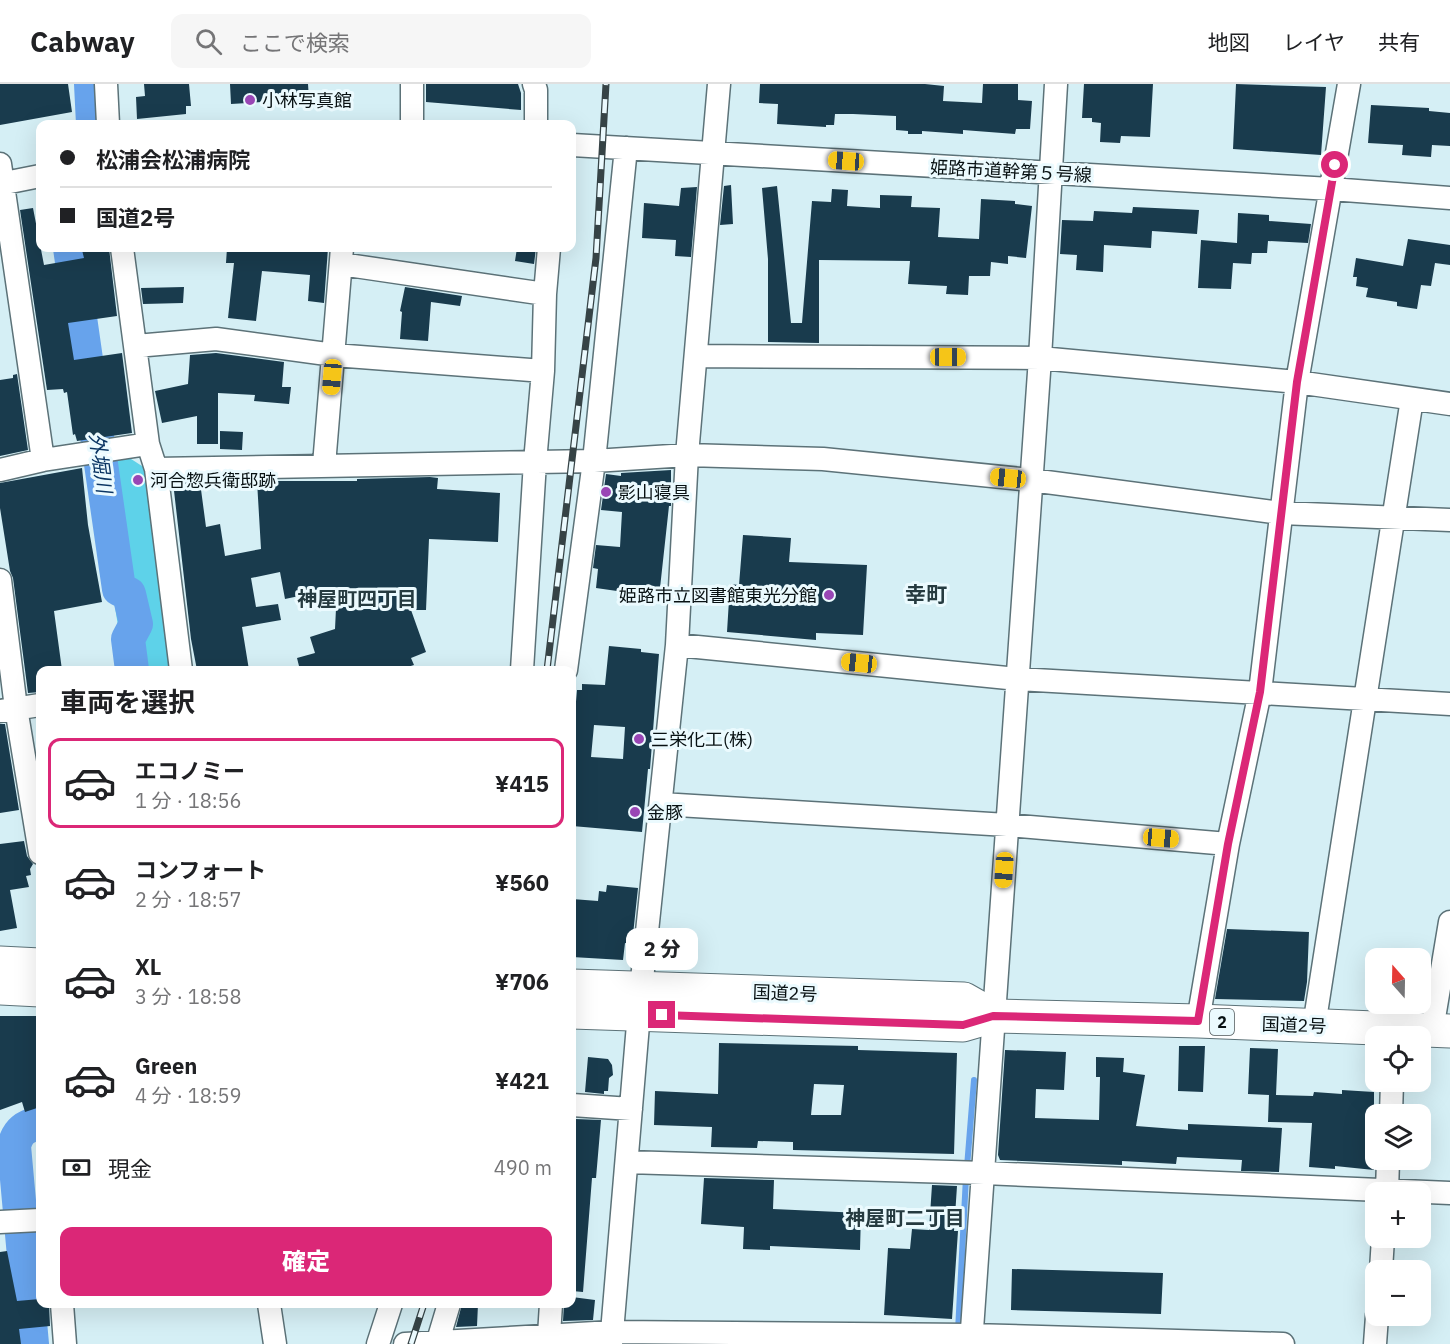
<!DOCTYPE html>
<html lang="ja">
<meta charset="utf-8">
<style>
:root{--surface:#fff;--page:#f6f6f6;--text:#202124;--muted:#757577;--line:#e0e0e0;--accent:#db2777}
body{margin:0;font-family:"IBM Plex Sans","Noto Sans JP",sans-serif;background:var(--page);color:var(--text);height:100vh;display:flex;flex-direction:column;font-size:22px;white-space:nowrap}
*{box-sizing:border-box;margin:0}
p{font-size:20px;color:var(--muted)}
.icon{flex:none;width:33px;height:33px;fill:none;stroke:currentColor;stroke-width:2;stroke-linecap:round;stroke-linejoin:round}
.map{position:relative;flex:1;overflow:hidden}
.side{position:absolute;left:36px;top:582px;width:540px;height:642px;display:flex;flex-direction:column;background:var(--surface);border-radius:12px;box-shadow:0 6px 24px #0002}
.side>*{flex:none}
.guide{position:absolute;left:36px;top:36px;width:540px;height:132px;border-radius:12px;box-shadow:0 6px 24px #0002;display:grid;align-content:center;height:132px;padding:0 24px;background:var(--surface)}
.needle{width:39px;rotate:340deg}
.tools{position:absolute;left:1365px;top:864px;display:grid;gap:12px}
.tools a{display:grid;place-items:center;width:66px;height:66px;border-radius:12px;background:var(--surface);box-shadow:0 6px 24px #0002;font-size:30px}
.end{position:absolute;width:27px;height:27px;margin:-14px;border:8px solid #db2777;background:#fff;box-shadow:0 0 0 3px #fff}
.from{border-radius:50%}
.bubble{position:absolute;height:42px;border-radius:12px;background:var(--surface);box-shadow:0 6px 24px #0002;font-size:20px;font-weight:800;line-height:42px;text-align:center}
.car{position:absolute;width:18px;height:36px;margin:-18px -9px;border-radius:8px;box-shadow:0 0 4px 2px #0007;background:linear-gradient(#f5c518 24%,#345 0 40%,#f5c518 0 76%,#345 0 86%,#f5c518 0)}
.guide b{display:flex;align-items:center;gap:21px;height:57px;font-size:22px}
.guide b+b{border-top:2px solid var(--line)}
.guide i{width:15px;height:15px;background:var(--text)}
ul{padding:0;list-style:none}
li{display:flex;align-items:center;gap:18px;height:90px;margin:0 12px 9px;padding:0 12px;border:3px solid transparent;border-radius:12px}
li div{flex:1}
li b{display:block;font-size:22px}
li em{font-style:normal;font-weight:800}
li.on{border-color:var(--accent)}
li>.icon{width:54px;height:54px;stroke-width:1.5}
h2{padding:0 24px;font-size:27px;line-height:72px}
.pay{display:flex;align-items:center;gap:15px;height:66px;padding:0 24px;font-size:22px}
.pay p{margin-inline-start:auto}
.action{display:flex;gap:12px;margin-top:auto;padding:12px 24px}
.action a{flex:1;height:69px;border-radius:12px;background:var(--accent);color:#fff;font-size:24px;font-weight:800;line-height:69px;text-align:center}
header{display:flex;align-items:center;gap:36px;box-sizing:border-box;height:84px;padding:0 30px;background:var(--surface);border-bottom:2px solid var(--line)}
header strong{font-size:28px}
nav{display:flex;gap:33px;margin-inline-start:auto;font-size:21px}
.search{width:420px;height:54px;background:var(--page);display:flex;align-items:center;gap:15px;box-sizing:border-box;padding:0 21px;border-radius:12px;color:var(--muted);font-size:22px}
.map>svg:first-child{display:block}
.green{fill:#5ed2e9}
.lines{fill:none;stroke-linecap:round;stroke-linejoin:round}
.stream{stroke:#67a3ec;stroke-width:6}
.river{stroke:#67a3ec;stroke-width:34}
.building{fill:#193b4d;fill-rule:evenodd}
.minor-casing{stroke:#5c7278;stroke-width:25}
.highway-casing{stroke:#5c7278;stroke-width:35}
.minor{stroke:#fff;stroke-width:22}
.highway{stroke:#fff;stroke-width:33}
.rail-casing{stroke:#364346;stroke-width:7}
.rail{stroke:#ebfafe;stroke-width:4.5;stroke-dasharray:14;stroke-linecap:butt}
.route{stroke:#db2777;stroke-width:8}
.poi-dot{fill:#9946b5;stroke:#ebfafe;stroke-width:2}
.labels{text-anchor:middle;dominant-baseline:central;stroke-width:6;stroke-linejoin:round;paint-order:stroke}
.shield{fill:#ebfafe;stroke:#4c575a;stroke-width:1.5}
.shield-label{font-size:16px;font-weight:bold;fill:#081113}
.poi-label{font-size:18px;fill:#081113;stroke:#ebfafe;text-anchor:start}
.street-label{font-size:18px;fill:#081113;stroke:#ebfafe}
.water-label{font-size:20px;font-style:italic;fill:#0b3563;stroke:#ebfafe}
.neighbourhood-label{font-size:20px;font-weight:bold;fill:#263b40;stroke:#ebfafe}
.quarter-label{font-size:21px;font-weight:bold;fill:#263b40;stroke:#ebfafe}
</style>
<header>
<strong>Cabway</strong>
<div class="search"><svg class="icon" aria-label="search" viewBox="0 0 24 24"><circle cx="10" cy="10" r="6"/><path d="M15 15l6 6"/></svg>ここで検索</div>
<nav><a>地図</a><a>レイヤ</a><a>共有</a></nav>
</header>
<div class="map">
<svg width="1450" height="1260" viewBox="0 0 1450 1260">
<rect width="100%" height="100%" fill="#d5eff5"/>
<!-- green -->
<path class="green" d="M128,373L145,384L173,586H125L92,378Z"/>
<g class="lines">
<!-- stream -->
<path class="stream" d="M967,1083L974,996
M958,1247L966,1093"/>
<!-- river -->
<path class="river" d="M91,0L93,40
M70,164L119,505L129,510L136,540L128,555L132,586
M32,1260L14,1062C18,1046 25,1043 40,1038"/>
</g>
<!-- building -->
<path class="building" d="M0,0H68L72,28L0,41Z
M144,0H189L191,22H186V30L137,35L136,13L145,12Z
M230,0H308L309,15L231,20Z
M426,0H518L521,9V26L426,18Z
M760,0H925L944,2L943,17L982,19L983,0H1018V16L1032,17L1030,45H1016L1015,50L963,46V50L922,47V50H908V47L896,46V32L853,30H835L834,41H826V43L777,40L778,20L759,19Z
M1084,0H1153L1150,53L1121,52L1120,59L1100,58L1101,39L1092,38V34H1082Z
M1236,0L1326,3L1321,71L1233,65Z
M1371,21L1429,24V27L1450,29V62L1432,61L1431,73L1402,71L1403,61L1368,59Z
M731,101L733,140L720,141L724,102Z
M777,102L791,239H802L812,117L831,118L832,105L848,106L847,122L880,124V111L912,112L911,123L940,124L938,153L979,155L981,115L1015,117V120L1032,122L1026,174L1008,172V180L991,178L990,192H969L968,211L946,210L947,202L908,200L910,177L819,176V259L768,258V175L762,104Z
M697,103L691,173L675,172L676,156L642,154L644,119L679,122L681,104Z
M1133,123L1199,126L1197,150L1152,147L1151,164L1104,161L1103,188L1076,186L1077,171L1060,170L1062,136L1093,137L1094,127L1132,129Z
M33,124L44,181L84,174L82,166L109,164L117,232L68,239L74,276L122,269L132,349L77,357L75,350L73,351L67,308L64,309L63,305L47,306L20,126Z
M1238,129L1269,131V137L1311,140L1308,159L1268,157L1267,169H1252L1251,180L1233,179L1231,205L1198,204L1201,156L1237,159Z
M1408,155L1450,161V181L1435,179L1431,202L1421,201L1417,225L1397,222V218L1366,213L1368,204L1356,202L1357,193H1353L1356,174L1403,182Z
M227,164H328L324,219L308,217L310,191L262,187L256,237L228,234L234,179H226Z
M517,164H536L534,180L515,177Z
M184,203L183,219L143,220L141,204Z
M405,203L462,212L460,222L431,218L428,257L400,255L402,228L400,227Z
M216,269L284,278L282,303H291L289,320L254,317L255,311L218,309V360H197V332L162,339L155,307L188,300L190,271Z
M17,290L28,366L0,372V296L13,294V291Z
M220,347L243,348L242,366L220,365Z
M82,384L88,441L102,518L54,527L62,586H40V608L28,609L13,494L10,487L0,424V399Z
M671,386V422H669L660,504L648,503V506L624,504V508L596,504L598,485L593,484L596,461L620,463L622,428L601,426L606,390L621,392V389Z
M430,393L438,394L437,405L500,409L498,458L429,455L426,526H411L426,568L411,574L414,581L398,586H300L297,574L315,569L310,553L335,545L337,504L285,515L280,488L251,494L256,523L278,520L281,536L242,543L249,586H197L191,555L173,398H200L206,443L220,440L225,472L261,465L257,397H357V395Z
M743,451L791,454L789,478L867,481L863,551L816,549V556L727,548L730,500L739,501Z
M609,562L641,565V568L659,570L650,685H648L642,748L572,742V664L577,606H582V600L605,601ZM594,641L625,643L623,675L591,673Z
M0,640H5L19,726L0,729Z
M24,757L27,772L33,780L30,785L31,791L26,792L29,803L10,806L17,844L0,847V760Z
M607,801L638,804L632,860L625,859L623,876L572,873V815L598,817L599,807L606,808Z
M1227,845L1309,848L1307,898L1304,917L1215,915Z
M660,848L686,851L683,879L658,876Z
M0,932H40V1023L25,1028L22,1018L0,1026Z
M719,959L858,962V966L957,969L954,1070L793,1066V1058L758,1057L757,1064L711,1063L712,1043L654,1041L655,1007L718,1010ZM814,1000L844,1001L841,1031H811Z
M1179,962H1205L1203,1008L1178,1007Z
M1250,964L1278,965L1276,1011L1313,1012L1314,1008L1342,1010V1006L1374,1008V1086L1335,1082V1085L1309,1083L1312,1039L1268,1038L1269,1011L1248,1010Z
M1005,966L1066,968L1064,1006L1036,1005L1035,1034L1099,1036L1100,993H1096V973L1124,974L1123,988L1145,991L1136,1042L1188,1046V1040L1282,1044L1279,1088L1241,1087L1242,1076L1177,1073L1176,1080L1122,1077V1081L1000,1076L998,1071Z
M588,973L608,975L612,981L613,991L609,994L608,1007H604V1010L585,1008Z
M575,1035L601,1036L596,1094H592L583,1208L572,1207V1066Z
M704,1094L774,1096L773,1125L861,1129L860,1166L770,1162V1166L743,1165L744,1143L701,1140Z
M932,1101L957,1102L954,1147H958L952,1235L884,1231L888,1164L910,1165L912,1145L929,1146Z
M7,1167L17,1217L40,1215V1220H49L50,1242L19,1245L21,1260H0V1168Z
M1012,1185L1163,1189L1161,1230L1011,1226Z
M572,1213L595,1216L593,1236L563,1237L564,1220H572Z
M462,1220H478L477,1242L456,1243Z"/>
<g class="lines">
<defs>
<path id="minor" d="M106,0L108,40
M412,0V40
M534,0L536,6V40
M572,61L1331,105L1450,114
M0,80L43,376
M0,100L40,92
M122,164L148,360L156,385L181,586
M341,180L545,210
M136,262L216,255L334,271L543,287
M696,272L1040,274L1297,298L1450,320
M324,381L342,164
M156,385L594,377L687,371L823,375L1031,396L1281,429L1450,436
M0,386L43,376L148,360
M0,496L16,624L40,769
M677,561L1018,595L1450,620
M522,586L535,378L543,287L545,210L549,164
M566,586L594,377L626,64
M0,627L40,621
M661,720L1007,741L1228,760
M1198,937L1228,760L1260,608L1297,298L1349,0
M1314,942L1412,315
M1432,946L1450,838
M572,1021L631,1025
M1391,1030L1392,998
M627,1078L984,1089L1450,1109
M1387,1108L1388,1076
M0,1138L40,1136
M1381,1186L1383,1154
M62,1220L65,1260
M269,1220L275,1260
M549,1251L551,1220
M378,1260L391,1220
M405,1260L613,1248L971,1251L1283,1260
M437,1260L449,1220
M611,1260L641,905L677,561L687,371L719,0
M971,1260L1040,274L1056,0
M1375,1260L1377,1232"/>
<path id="highway" d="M0,879L40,881
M572,902L964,915L994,932
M0,904L40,906
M572,928L963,941L994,932L1198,937L1450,947"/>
</defs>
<!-- minor casing -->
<use href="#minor" class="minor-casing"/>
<!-- highway casing -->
<use href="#highway" class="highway-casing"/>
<!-- minor -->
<use href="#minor" class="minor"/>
<!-- highway -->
<use href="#highway" class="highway"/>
<defs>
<path id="rail" d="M547,586L596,174L606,0
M411,1260L424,1220"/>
</defs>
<!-- rail casing -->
<use href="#rail" class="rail-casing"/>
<!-- rail -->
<use href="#rail" class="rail"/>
</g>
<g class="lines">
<!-- route -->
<path class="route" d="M662,931L963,941L993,932L1198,937L1228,760L1260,608L1297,298L1335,81"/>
</g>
<!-- markers -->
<g class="poi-dot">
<circle cx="250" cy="16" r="6"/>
<circle cx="138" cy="396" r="6"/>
<circle cx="606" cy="408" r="6"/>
<circle cx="829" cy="511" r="6"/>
<circle cx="639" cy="655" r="6"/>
<circle cx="635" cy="728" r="6"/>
</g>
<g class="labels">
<!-- shield labels -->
<rect class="shield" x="1210" y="925" width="24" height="26" rx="4.5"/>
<g class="shield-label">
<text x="1222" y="938">2</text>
</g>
<!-- poi labels -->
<g class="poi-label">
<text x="262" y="16">小林写真館</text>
<text x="150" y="396">河合惣兵衛邸跡</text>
<text x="618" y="408">影山寝具</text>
<text x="817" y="511" text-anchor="end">姫路市立図書館東光分館</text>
<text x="651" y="655">三栄化工(株)</text>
<text x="647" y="728">金豚</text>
</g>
<!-- street labels -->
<g class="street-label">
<text transform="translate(1011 87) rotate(3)">姫路市道幹第５号線</text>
<text transform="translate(785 909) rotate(2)">国道2号</text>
<text transform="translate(1294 941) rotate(2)">国道2号</text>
</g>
<!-- water labels -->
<g class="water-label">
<text transform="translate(101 379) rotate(82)">外堀川</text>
</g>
<!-- neighbourhood labels -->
<g class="neighbourhood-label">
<text x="357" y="514">神屋町四丁目</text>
<text x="905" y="1133">神屋町二丁目</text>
</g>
<!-- quarter labels -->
<g class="quarter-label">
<text x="926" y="510">幸町</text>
</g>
</g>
</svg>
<div class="tools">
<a><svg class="needle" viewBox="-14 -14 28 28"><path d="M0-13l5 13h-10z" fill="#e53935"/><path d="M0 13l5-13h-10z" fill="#757577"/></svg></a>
<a><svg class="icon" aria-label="locate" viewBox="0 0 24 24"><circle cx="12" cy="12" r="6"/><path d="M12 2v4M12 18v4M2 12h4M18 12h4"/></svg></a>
<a><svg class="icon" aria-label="layers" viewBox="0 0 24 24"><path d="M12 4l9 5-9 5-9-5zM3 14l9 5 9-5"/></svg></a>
<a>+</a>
<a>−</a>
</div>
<i class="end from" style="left:1335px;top:81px"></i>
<i class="end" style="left:662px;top:931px"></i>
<div class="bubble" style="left:626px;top:844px;width:72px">2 分</div>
<i class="car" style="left:846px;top:77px;rotate:274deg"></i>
<i class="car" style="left:948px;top:273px;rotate:90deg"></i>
<i class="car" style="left:332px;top:293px;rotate:185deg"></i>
<i class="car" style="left:1008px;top:394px;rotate:276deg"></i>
<i class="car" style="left:859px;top:579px;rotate:276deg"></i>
<i class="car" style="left:1161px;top:754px;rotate:95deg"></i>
<i class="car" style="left:1004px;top:786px;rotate:184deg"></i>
<div class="guide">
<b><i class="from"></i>松浦会松浦病院</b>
<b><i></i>国道2号</b>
</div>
<section class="side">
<h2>車両を選択</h2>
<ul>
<li class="on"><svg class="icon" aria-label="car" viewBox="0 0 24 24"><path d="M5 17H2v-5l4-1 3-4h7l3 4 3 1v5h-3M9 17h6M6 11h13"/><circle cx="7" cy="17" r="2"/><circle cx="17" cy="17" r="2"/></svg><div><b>エコノミー</b><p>1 分 · 18:56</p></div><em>¥415</em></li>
<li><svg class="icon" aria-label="car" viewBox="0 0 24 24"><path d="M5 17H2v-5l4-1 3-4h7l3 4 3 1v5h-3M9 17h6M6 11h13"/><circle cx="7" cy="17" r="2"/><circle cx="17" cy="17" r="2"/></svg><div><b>コンフォート</b><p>2 分 · 18:57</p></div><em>¥560</em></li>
<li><svg class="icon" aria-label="car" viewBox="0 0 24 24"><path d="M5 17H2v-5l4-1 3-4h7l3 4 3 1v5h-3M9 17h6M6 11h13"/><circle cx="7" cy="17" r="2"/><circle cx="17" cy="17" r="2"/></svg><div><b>XL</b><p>3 分 · 18:58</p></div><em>¥706</em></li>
<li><svg class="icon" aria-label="car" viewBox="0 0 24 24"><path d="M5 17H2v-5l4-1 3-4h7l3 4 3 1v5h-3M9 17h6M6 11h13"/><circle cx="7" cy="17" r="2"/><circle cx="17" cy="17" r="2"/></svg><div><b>Green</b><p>4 分 · 18:59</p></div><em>¥421</em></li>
</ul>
<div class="pay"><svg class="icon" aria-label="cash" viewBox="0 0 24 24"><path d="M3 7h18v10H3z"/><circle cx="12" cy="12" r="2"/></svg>現金<p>490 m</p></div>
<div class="action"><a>確定</a></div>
</section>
</div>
